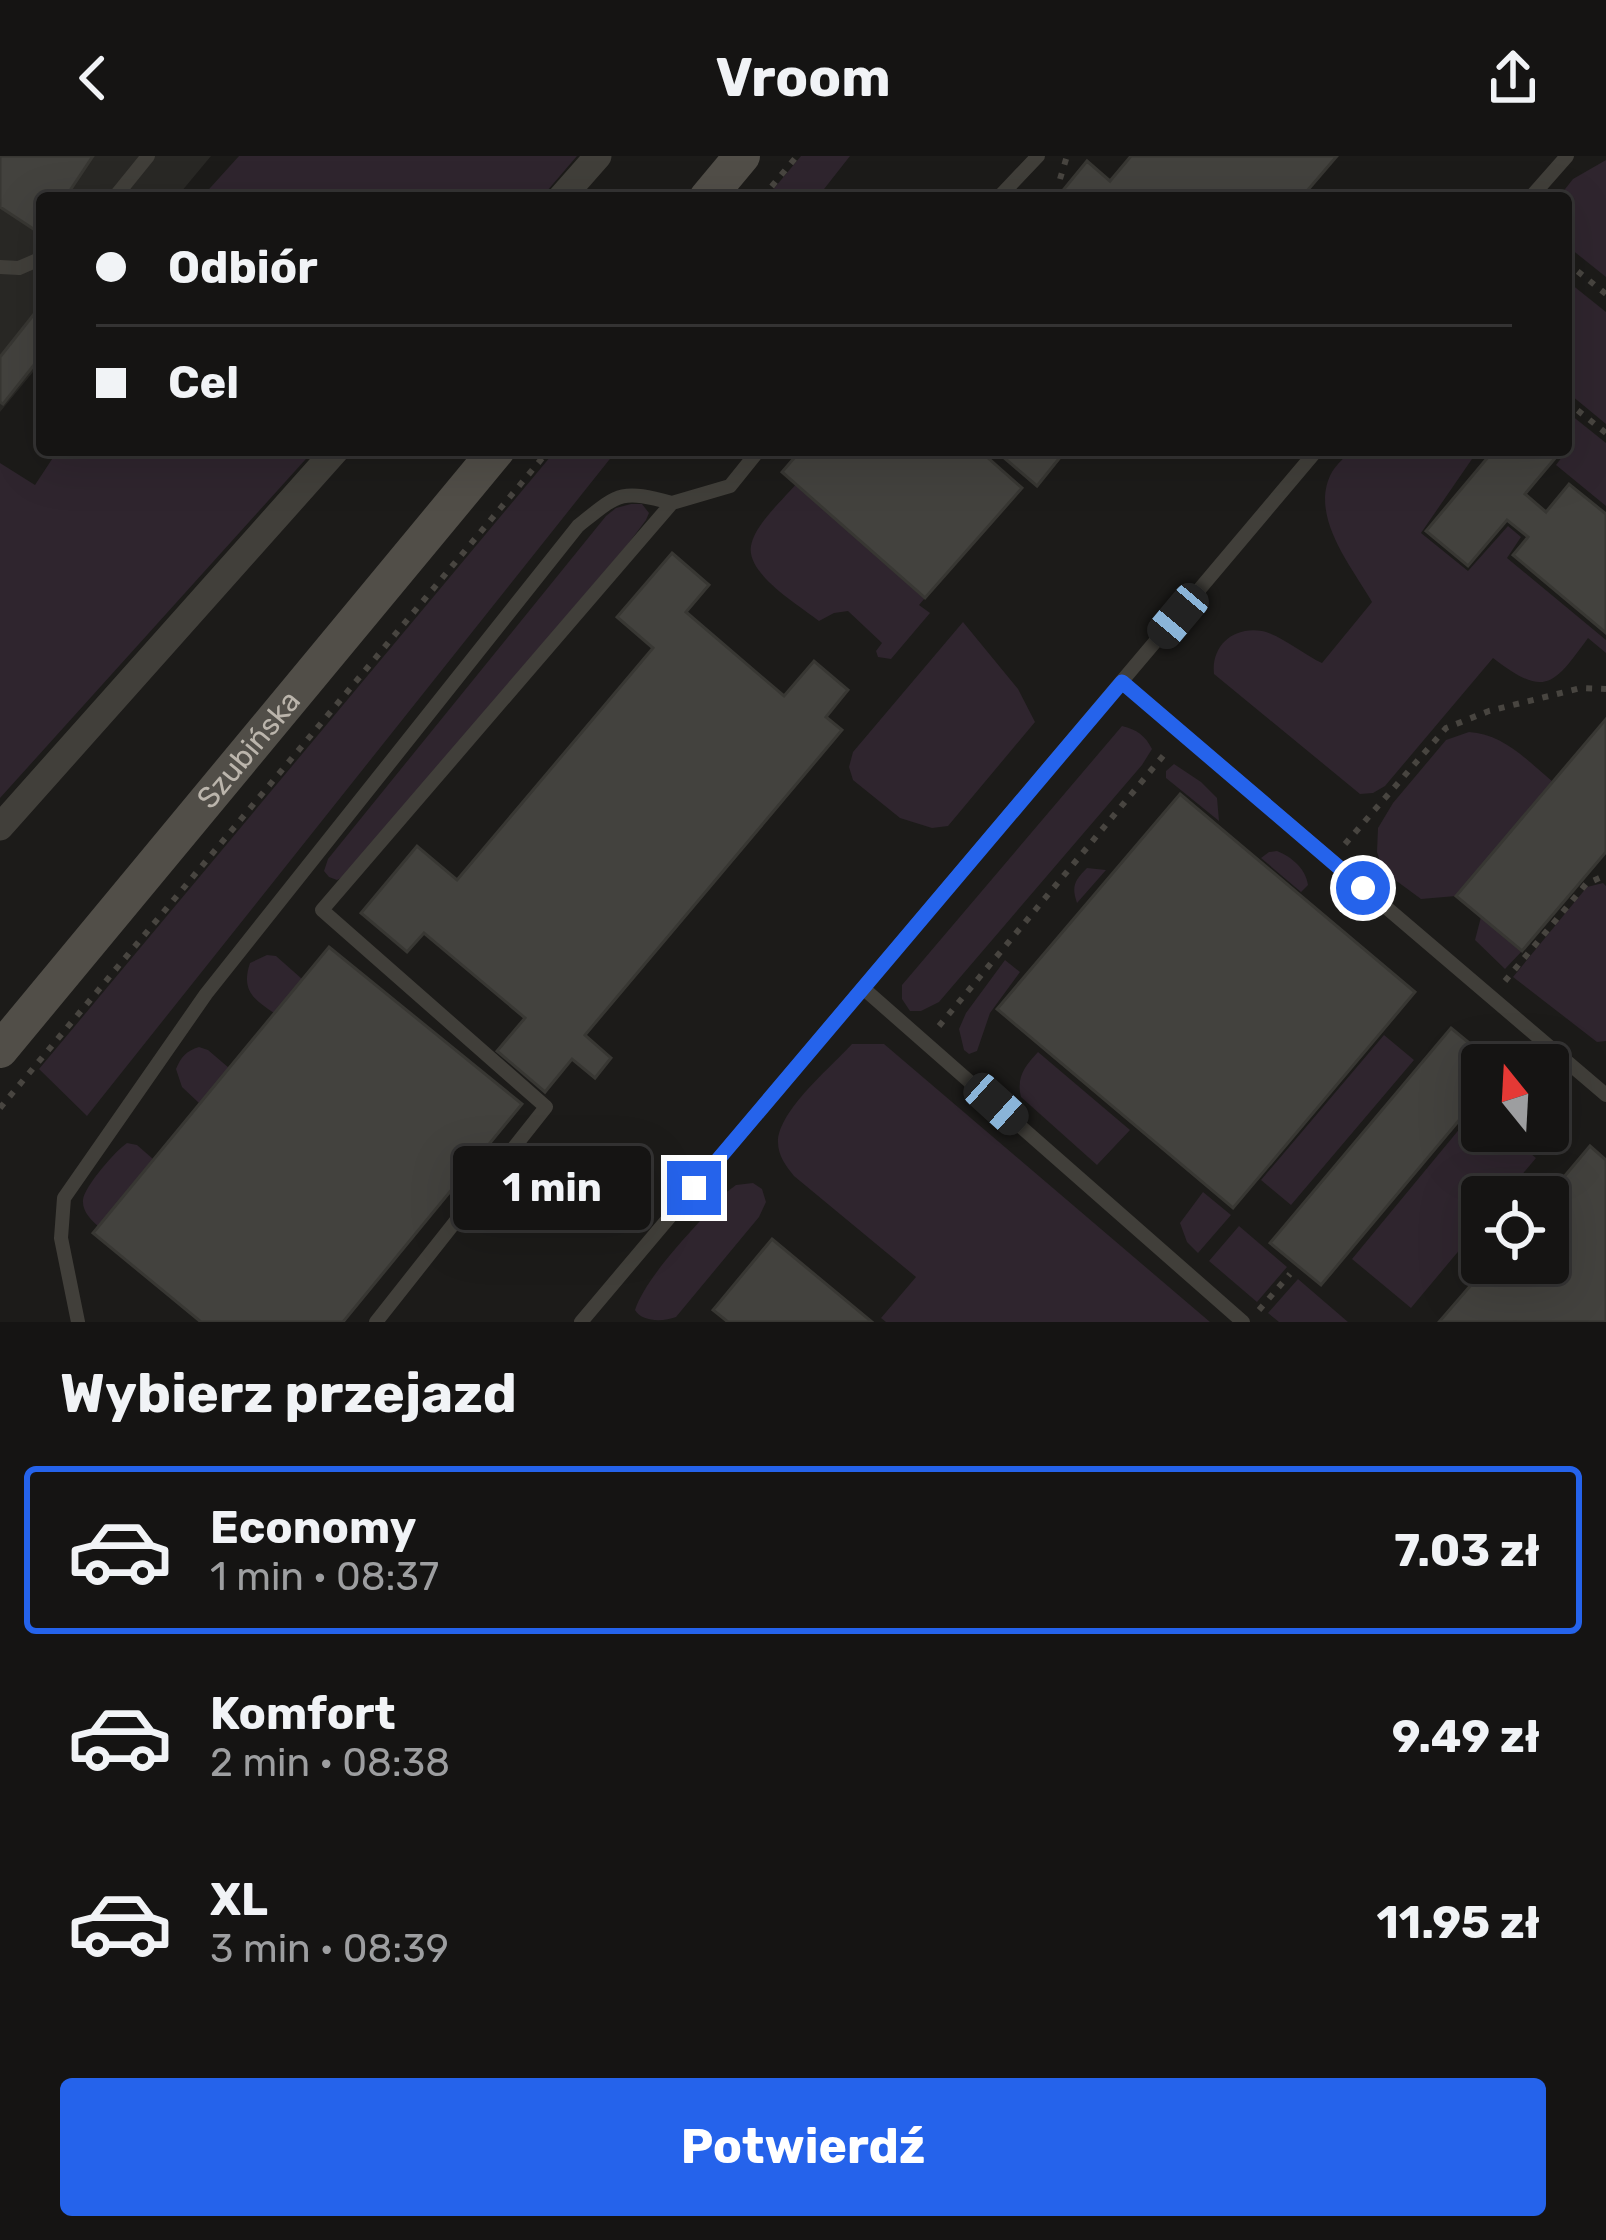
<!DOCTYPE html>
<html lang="pl">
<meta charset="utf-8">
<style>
:root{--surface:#151413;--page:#1e1d1c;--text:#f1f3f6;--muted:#9d9ea0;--line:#343333;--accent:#2563eb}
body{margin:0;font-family:Rubik,sans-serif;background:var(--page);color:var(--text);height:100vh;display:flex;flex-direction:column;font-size:45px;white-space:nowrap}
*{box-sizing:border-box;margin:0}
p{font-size:39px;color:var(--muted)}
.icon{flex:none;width:66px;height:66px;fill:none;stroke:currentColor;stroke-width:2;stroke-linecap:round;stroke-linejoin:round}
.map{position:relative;height:1166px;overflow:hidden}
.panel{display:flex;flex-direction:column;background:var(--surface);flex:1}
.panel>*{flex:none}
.top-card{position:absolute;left:36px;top:36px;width:1536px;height:264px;border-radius:12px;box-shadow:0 12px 48px #0002,0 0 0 3px var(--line);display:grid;align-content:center;height:264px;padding:0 60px;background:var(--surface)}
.needle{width:78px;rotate:342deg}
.buttons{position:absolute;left:1461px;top:888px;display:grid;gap:24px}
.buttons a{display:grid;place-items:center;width:108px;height:108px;border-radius:12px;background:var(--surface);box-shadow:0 12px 48px #0002,0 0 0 3px var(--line);font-size:60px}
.end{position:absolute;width:54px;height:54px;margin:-27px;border:15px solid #2563eb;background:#fff;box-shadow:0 0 0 6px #fff}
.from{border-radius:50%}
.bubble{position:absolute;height:84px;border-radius:12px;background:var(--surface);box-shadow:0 12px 48px #0002,0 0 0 3px var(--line);font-size:39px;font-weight:700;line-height:84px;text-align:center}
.car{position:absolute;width:36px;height:72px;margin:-36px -18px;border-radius:15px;box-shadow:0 0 9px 3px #0007;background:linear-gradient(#222 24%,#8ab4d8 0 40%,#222 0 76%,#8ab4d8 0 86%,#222 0)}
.top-card b{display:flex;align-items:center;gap:42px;height:114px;font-size:45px}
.top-card b+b{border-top:3px solid var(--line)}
.top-card i{width:30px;height:30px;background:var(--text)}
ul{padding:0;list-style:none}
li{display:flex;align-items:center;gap:36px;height:168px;margin:0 24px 18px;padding:0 36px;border:6px solid transparent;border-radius:12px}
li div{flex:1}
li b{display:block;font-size:45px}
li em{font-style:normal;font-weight:700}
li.on{border-color:var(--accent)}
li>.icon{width:108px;height:108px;stroke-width:1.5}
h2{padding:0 60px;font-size:54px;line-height:144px}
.button{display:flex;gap:24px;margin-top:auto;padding:24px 60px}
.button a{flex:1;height:138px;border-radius:12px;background:var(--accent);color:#fff;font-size:48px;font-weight:700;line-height:138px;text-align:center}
header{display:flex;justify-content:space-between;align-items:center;height:156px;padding:0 60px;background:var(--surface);font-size:54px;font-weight:700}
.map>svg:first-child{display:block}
.built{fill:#292825}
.green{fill:#2f252e}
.building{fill:#43423e;stroke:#383733;stroke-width:3}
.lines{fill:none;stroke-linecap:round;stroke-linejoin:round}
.path{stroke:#484540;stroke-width:6;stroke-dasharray:6 9;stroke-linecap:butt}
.lane{stroke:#413f3a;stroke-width:14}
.street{stroke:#413f3a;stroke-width:27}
.secondary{stroke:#514e48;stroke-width:36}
.route{stroke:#2563eb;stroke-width:15}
.labels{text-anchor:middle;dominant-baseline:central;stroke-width:9;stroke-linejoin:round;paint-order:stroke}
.street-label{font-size:30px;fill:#bbb5ac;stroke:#171614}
</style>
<header><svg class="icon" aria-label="back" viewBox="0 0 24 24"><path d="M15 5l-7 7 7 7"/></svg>Vroom<svg class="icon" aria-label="share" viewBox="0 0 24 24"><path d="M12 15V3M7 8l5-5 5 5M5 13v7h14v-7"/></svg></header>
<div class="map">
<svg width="1606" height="1166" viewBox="0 0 1606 1166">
<rect width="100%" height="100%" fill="#1c1b19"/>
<!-- built -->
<path class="built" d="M0,0H211L176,42H42V205L0,256Z"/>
<!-- green -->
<path class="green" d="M239,0H577L541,42H201Z
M801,0H850L817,42H766Z
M1606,4V121L1566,89V42H1558L1573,23Z
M1566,124L1606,156V268L1566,235Z
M1566,255L1606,287V350L1556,309L1574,285L1566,278Z
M58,294H314L0,642V307L35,329Z
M556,294H617L87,960L39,913Z
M1351,294H1462L1472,303L1421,377L1468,415L1508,370L1521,381L1507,402L1606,484V497L1588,482C1553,530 1545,542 1493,502L1385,630L1373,637L1360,638L1214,518C1211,490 1233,470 1262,475C1279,478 1305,499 1322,507L1372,446C1352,411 1308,359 1332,316C1337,308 1345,301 1351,294Z
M796,328L925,442L919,449L930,457L891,503L878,501L876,495L882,487L848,455L834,457L819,465C799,449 746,418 751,390C755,368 782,345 796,328Z
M631,348H642L649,357L646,364L628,388L343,721L337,724L329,721L324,715L328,703L606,360L616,352Z
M963,466L1018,533L1035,566L948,670L932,672L900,662L853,624L849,611L853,596Z
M1122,570C1137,574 1145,579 1152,593L1142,609L939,846L921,855H910L902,843V829Z
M1469,576C1503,578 1527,604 1553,626L1456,740L1421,743L1383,715L1377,696L1378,672L1393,647L1446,584Z
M1174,608L1201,626L1217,642L1219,665L1166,622V615Z
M1277,695C1292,701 1306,713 1308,729L1301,736L1261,702L1269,696Z
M1087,712L1106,714L1077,747C1071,730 1075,724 1087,712Z
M1603,727L1606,730V885L1597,886L1513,821L1587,731Z
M1481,761L1522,795L1505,813L1475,784Z
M267,799L276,800L302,823L274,857C253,843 241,834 250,807Z
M1005,804L1020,816L990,857L977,895L969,898L964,894L959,873L966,857Z
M1384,879L1414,904L1291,1049L1261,1024Z
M852,888H884L1210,1166H886L881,1162L916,1121L794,1020C786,1010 778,1000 778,986C778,955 831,911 852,888Z
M199,891L208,894L229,912L199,947L182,931L176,913C181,901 186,895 199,891Z
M1038,896L1130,974L1097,1009L1021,941C1016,921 1025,910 1038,896Z
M1476,953L1482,958V975H1503L1536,1002L1503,1041H1482V1067L1411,1152L1352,1103Z
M127,987L137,989L153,1003L98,1070C91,1064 82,1055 83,1044C84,1031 116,994 127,987Z
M753,1027L762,1033L766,1046L759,1061L676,1161C663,1166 642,1166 635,1154C647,1118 698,1069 724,1038L736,1029Z
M1203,1036L1231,1059L1198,1097L1187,1086L1180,1067Z
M1239,1070L1287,1111L1257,1146L1209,1105Z
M1298,1123L1348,1166H1279L1268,1157Z"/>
<!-- building -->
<path class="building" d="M0,0H93L65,42H42L41,78L0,51Z
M1131,0H1337L1301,42H1075L1064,33L1087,5L1110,25Z
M42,148V199L3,248L0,246V201Z
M801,294H979L1022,332L925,442L782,316Z
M995,294H1066L1037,330Z
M1494,294H1562L1525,338L1546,356L1569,328L1606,358V477L1513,399L1528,381L1507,364L1468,410L1426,375Z
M672,397L709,429L686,456L784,540L814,505L848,534L826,561L842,574L585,879L611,902L595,922L572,903L545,936L497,895L525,862L424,777L407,796L361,757L417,690L457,724L653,492L617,461Z
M1606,563V696L1522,795L1456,740Z
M1180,638L1415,836L1233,1052L997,853Z
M329,791L522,948L343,1166H201L93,1077Z
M1451,872L1496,909H1482V937L1321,1129L1270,1087Z
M1590,990L1606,1004V1166H1439L1490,1107H1548L1547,1041Z
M772,1083L872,1166H728L713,1154Z"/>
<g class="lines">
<!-- path -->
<path class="path" d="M1060,23L1067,0
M762,42L797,0
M1566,106L1606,138
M1566,245L1606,277
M1473,294L1479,299
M1345,688L1446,572L1489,555L1581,532L1606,533
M1505,825L1586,728L1606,719
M939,870L1168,594
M0,952L549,294
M1259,1154L1290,1118"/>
<!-- lane -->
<path class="lane" d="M114,42L148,0
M998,42L1038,0
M1530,42L1567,0
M0,111L19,112L42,102
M1122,526L1606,939
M863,832L1243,1166
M78,1166L61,1082L64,1042L206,838L578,370C619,337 620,333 672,347
M376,1166L546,951L322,754L672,347L730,330L759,294
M581,1166L1317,294"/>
<!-- street -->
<path class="street" d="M561,42L598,0
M0,671L336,294"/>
<!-- secondary -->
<g class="secondary">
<path d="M707,42L742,0"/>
<path id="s1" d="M0,894L497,294"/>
</g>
</g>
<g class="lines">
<!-- route -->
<path class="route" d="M694,1032L1122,526L1363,732"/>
</g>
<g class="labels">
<!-- street labels -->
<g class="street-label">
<text stroke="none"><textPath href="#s1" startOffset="390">Szubińska</textPath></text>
</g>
</g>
</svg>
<div class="buttons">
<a><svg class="needle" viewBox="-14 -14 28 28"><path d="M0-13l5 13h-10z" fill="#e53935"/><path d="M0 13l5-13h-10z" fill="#9d9ea0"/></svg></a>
<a><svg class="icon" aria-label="locate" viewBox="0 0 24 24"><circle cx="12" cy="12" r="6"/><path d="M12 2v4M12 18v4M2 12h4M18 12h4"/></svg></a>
</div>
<i class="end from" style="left:1363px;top:732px"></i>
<i class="end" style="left:694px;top:1032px"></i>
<div class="bubble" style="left:453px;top:990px;width:198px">1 min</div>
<i class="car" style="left:1178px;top:460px;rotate:220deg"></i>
<i class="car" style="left:996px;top:948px;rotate:132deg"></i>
<div class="top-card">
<b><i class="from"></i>Odbiór</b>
<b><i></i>Cel</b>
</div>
</div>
<section class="panel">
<h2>Wybierz przejazd</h2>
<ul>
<li class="on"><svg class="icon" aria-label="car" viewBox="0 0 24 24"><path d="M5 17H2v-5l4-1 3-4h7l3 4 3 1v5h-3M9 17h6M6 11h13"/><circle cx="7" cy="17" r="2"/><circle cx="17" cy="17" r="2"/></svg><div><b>Economy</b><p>1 min · 08:37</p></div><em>7.03 zł</em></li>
<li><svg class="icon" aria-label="car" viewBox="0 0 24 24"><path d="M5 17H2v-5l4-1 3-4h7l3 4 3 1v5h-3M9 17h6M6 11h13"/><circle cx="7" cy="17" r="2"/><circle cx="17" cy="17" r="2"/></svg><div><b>Komfort</b><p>2 min · 08:38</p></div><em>9.49 zł</em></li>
<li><svg class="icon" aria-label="car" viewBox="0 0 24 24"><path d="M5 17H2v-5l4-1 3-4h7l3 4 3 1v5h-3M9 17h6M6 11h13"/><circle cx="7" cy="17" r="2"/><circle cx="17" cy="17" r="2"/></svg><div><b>XL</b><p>3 min · 08:39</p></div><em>11.95 zł</em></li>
</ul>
<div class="button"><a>Potwierdź</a></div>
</section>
